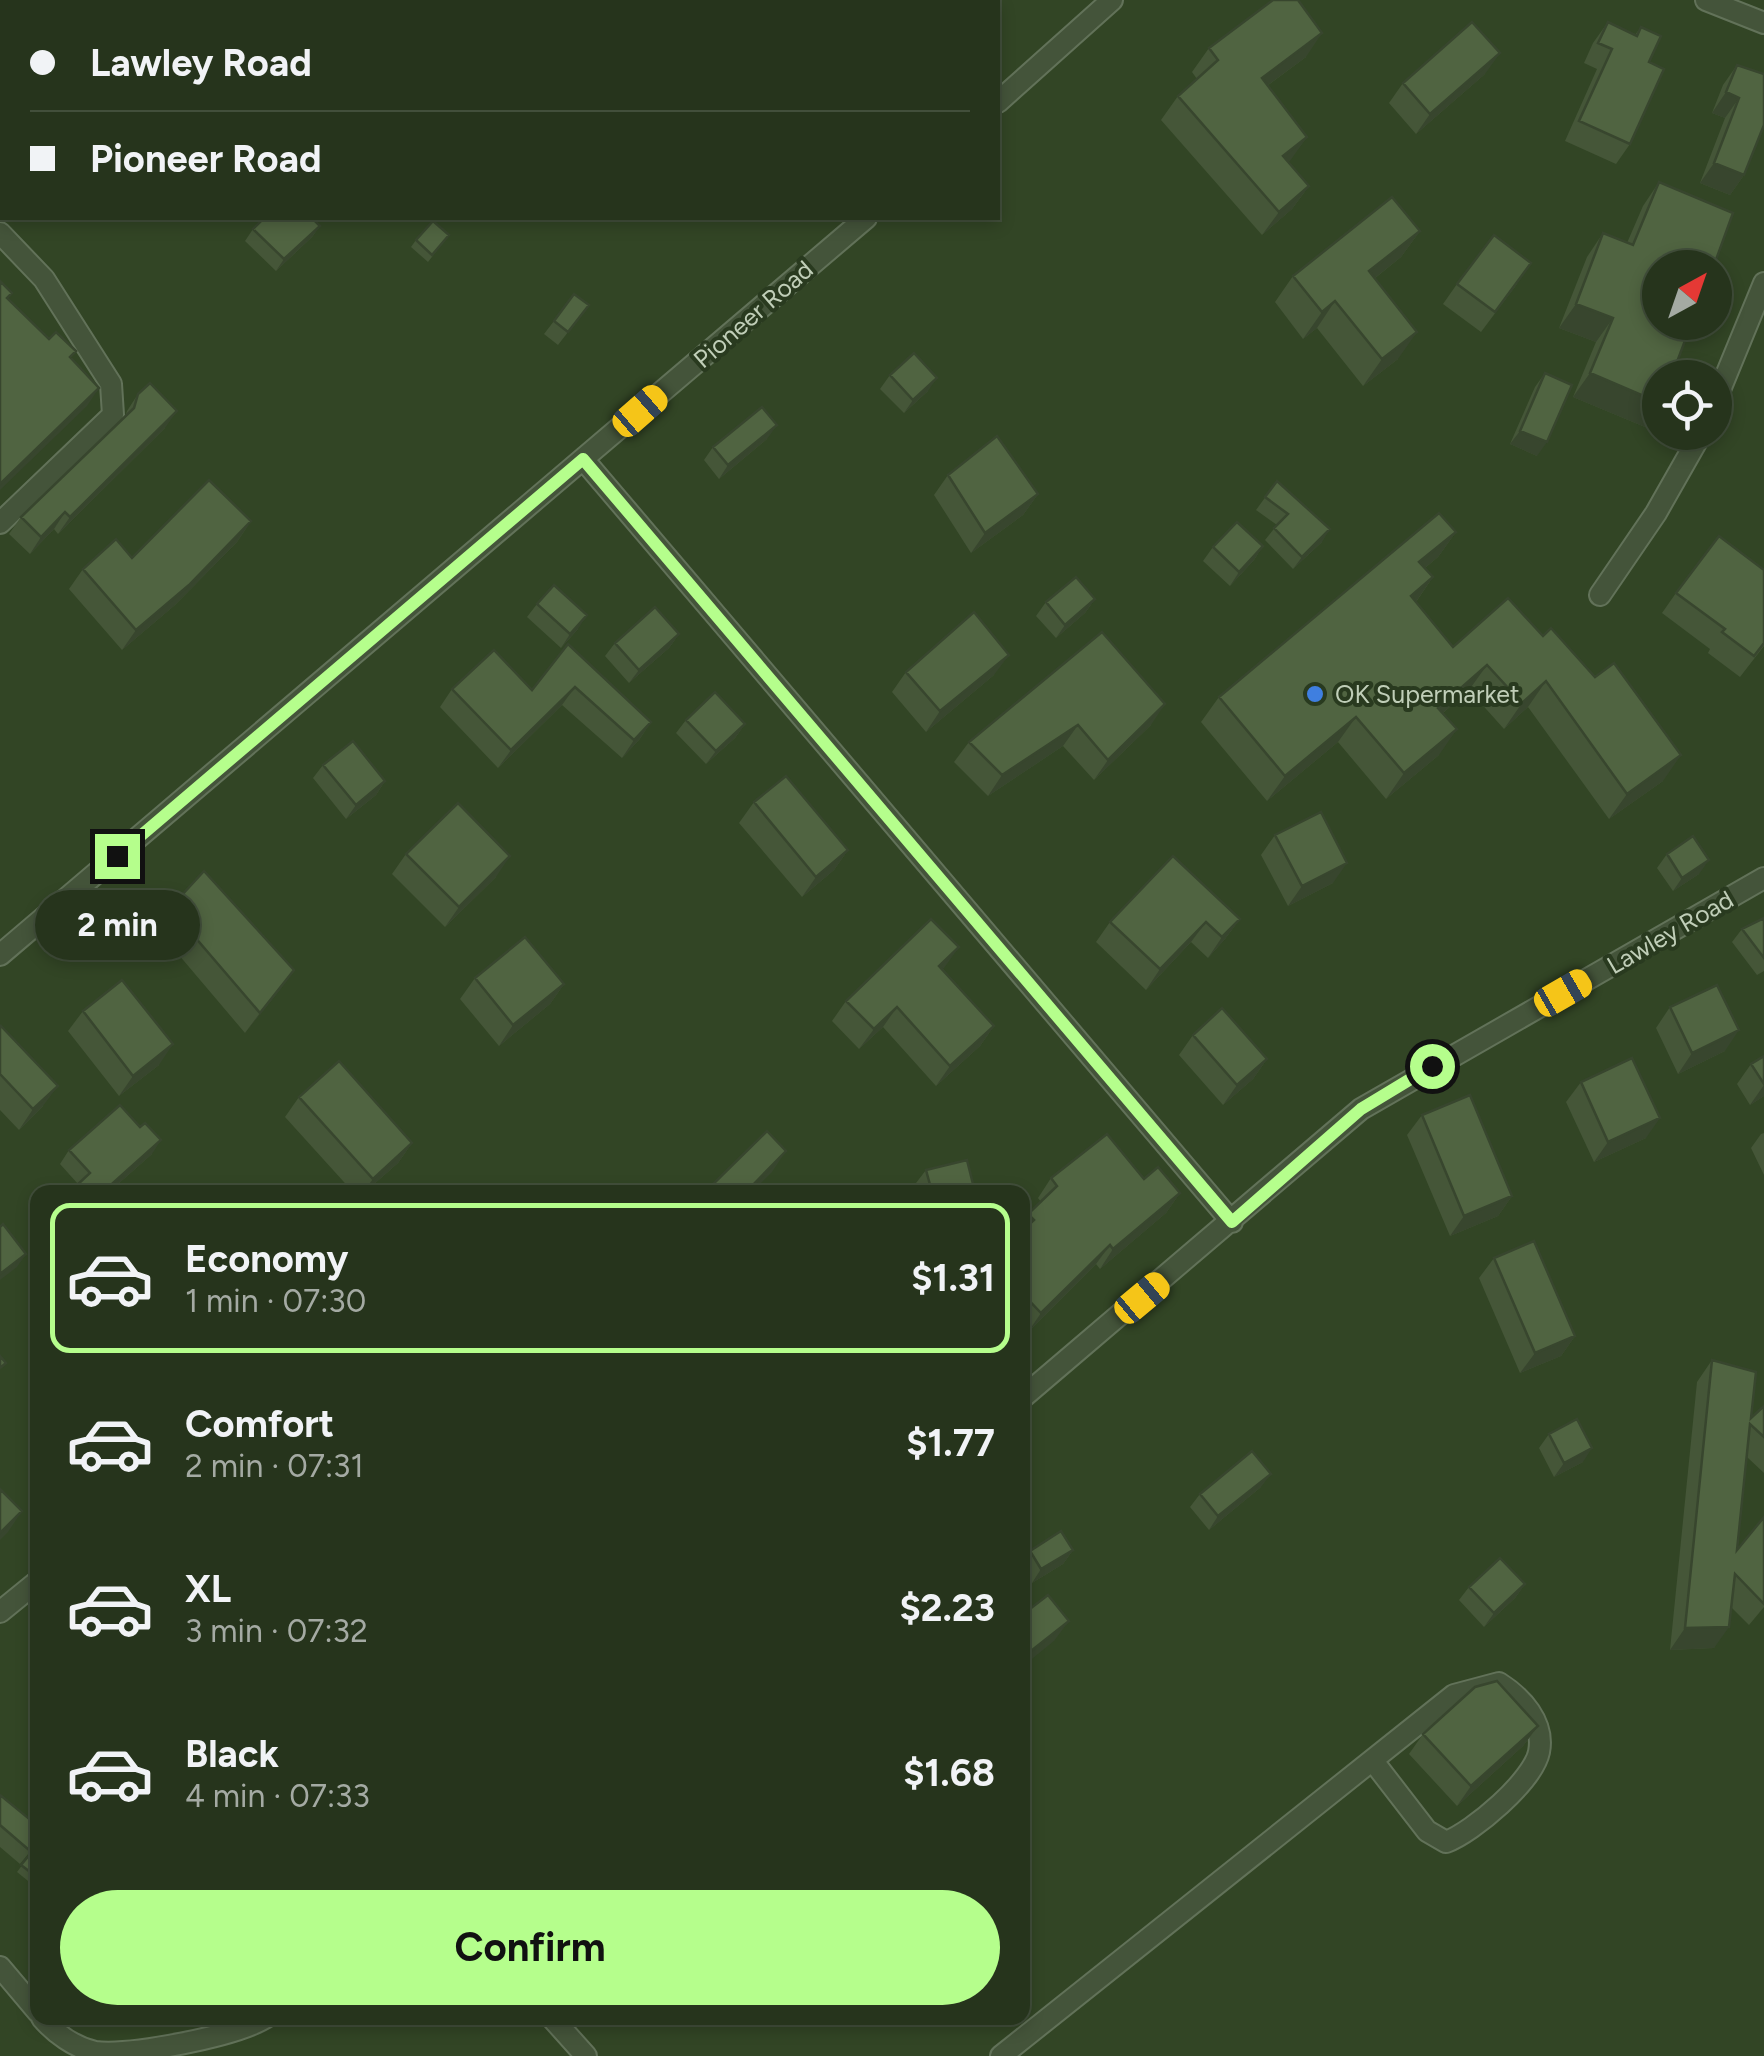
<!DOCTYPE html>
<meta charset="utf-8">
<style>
:root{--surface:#26341c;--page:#323f29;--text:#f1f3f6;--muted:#a4aaa3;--line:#424f3b;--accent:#b5fe8c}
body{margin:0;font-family:Figtree,sans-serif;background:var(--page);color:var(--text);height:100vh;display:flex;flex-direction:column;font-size:38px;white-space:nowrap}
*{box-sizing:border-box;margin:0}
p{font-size:32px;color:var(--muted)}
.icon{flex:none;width:55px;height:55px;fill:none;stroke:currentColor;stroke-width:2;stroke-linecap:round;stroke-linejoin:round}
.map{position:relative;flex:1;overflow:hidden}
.side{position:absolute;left:30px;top:1185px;width:1000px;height:840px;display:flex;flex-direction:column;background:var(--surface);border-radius:20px;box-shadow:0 5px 15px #0003,0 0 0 2px var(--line)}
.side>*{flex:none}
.banner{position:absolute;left:0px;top:0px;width:1000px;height:220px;box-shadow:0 5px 15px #0003,0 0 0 2px var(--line);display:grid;align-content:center;height:220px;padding:0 30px;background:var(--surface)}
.needle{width:65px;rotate:40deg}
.fabs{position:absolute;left:1642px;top:250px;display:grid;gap:20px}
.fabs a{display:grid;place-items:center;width:90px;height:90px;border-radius:50%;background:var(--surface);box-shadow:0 5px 15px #0003,0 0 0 2px var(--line);font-size:50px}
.end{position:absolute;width:45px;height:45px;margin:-22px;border:12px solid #b5fe8c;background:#111;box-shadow:0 0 0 5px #111}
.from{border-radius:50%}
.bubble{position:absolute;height:70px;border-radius:35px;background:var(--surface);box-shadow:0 5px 15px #0003,0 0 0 2px var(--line);font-size:32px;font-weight:700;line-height:70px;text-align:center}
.car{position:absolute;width:30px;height:60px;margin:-30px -15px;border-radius:12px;box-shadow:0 0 8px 2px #0007;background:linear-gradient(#f5c518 24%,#345 0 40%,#f5c518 0 76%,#345 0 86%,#f5c518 0)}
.banner b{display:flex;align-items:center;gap:35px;height:95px;font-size:38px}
.banner b+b{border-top:2px solid var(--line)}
.banner i{width:25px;height:25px;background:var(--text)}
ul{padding:18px 0 0;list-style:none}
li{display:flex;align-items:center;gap:30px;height:150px;margin:0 20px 15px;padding:0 10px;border:5px solid transparent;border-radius:20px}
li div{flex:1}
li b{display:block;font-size:38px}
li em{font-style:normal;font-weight:700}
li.on{border-color:var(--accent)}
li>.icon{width:90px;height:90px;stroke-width:1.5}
.action{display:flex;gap:20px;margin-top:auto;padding:20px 30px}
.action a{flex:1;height:115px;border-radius:60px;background:var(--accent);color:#111;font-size:40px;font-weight:700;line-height:115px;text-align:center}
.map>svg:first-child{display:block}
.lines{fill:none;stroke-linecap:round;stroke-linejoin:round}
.minor-casing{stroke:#627259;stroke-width:24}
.minor{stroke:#44543a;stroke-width:20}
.wall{fill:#455638}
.shaded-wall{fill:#38462e}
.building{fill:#506441;stroke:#38462e;stroke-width:2.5}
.route{stroke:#b5fe8c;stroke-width:12}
.shop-dot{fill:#3f7fe0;stroke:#293a1f;stroke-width:4}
.labels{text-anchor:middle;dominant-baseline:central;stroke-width:8;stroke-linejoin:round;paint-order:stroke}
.street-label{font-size:25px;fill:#c0ceb8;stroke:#293a1f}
.poi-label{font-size:25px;fill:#c0ceb8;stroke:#293a1f;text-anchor:start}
</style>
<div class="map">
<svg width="1764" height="2056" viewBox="0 0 1764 2056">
<rect width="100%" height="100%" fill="#324525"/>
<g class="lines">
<defs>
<path id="minor" d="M1706,0L1764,23
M998,102L1112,0
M0,233L44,279L111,384L113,415L0,523
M1715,402L1764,283
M583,459L1232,1222
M1600,595L1656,513L1702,432
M0,955L866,218
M1022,1398L1361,1109L1764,878
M0,1612L38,1581
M0,1967L38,2012
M42,2018C55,2033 74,2047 95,2052C131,2056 233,2037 265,2018
M552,2018L586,2056
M1001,2056L1454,1695L1499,1683C1521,1697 1545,1722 1539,1752C1533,1781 1473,1832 1446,1842L1427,1831L1373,1761"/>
</defs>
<!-- minor casing -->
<use href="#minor" class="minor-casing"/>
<!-- minor -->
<use href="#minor" class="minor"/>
</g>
<!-- wall -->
<path class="wall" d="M215,0H264V2H215Z
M1608,22L1635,35L1641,27L1649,62L1630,144L1616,164L1565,141L1597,69L1584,63L1593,43Z
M1209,48L1306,57L1267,86L1307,137L1288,162L1309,186L1292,209L1262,235L1161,120L1178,96L1197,79L1192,72Z
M1737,65L1744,175L1730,195L1700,183L1725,118L1712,113L1723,85Z
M1485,74L1416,134L1389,103L1403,83Z
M0,127L2,128V187L0,190Z
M1659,182L1660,406L1645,427L1573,397L1596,342L1559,328L1587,257L1603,233L1627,243L1643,206Z
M320,226L312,237L276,271L245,241L253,229Z
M1420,231L1401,257L1374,279L1398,359L1363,386L1317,328L1303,339L1275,302L1293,276Z
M449,235L428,262L411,247L416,240Z
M1457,284H1517L1481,332L1443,304Z
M589,305L558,345L544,334L554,321Z
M1545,373L1537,456L1510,444L1535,387Z
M890,375L928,391L904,413L880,389Z
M138,394L165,428L58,534L54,529L30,554L9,534L21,517L125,417L127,411Z
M767,439L719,479L704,460L713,447Z
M948,475L1038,494L1023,515L971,553L934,495Z
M1277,481L1322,542L1293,569L1265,540L1277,525L1256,510Z
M251,521L237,542L175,605L122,650L69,589L83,569L132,558Z
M1456,532L1438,557L1425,568L1433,577L1416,602L1453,647L1508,598L1663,781L1609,819L1528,707L1504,729L1469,690L1443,713L1439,755L1386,799L1338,742L1267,801L1201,722L1219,697Z
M1263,546L1254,560L1230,586L1203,561L1213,547Z
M1764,570V646L1740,677L1708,653L1710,649L1662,613L1676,593Z
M1095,599L1085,613L1056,638L1036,616L1046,602Z
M537,604L578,629L561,648L527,617Z
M1102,632L1151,725L1094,780L1063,746L988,796L954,762L969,742Z
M679,634L669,648L629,683L605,656L615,643Z
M568,644L651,722L639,740L622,758L562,705L498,768L440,707L452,689L532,690Z
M906,672L994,675L926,732L892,692Z
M686,720L745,724L735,738L706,764L676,733Z
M323,765L385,781L376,795L346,819L313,778Z
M754,802L848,850L834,870L802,897L739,823Z
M1275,835L1333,883L1288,906L1261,855Z
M406,854L496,877L445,927L392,874Z
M1667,854L1699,874L1673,891L1657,868Z
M170,908L294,970L245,1033L156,928Z
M1764,918V971L1757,975L1732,942L1742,929Z
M1240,919L1225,939L1208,958L1191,942L1146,990L1096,942L1110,922Z
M943,969L994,1026L980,1046L936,1086L883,1027L859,1049L832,1021L846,1001Z
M475,978L564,984L550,1004L499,1046L460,999Z
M1670,1007L1725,1051L1678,1074L1656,1028Z
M83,1011L159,1065L119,1096L68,1031Z
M0,1028L43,1106L19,1130L0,1110Z
M1193,1035L1267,1059L1253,1079L1223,1105L1179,1055Z
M1764,1056V1096L1750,1105L1737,1084L1751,1064Z
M1581,1082L1646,1138L1594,1162L1566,1102Z
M299,1097L412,1143L398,1163L365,1192H353L285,1117Z
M1422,1115L1512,1196L1498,1216L1450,1236L1407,1135Z
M1764,1133V1175L1751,1148L1761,1134Z
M69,1150L152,1154L109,1192H72L78,1184L60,1164Z
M926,1170L975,1192H919L916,1183Z
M1051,1178L1144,1179L1180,1193L1166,1213L1100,1269L1096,1264L1028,1332L1022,1327V1222L1041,1202L1038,1198Z
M1494,1258L1575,1336L1561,1356L1520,1373L1479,1278Z
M1712,1360L1751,1418L1764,1406V1473L1747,1457L1737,1550L1764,1517V1607L1749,1625L1731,1607L1714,1648L1670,1650L1697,1382Z
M1549,1434L1583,1462L1554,1477L1539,1448Z
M1261,1487L1209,1530L1190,1507L1200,1494Z
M1073,1550L1063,1564L1032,1583L1022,1568V1561L1030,1551Z
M1525,1584L1515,1598L1484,1627L1459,1600L1469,1587Z
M1538,1726L1523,1746L1457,1806L1409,1754L1423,1734Z
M0,1795L38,1842L20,1864L0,1847Z
M36,1847L38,1879L33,1885L17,1872Z
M38,1925V1946L29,1936Z"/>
<!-- shaded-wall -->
<path class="shaded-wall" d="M1322,33L1306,57L1245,102L1262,78Z
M1500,53L1485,74L1416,134L1430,114Z
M1726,92L1739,98L1725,118L1712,113Z
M1307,137L1290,161L1266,179L1283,156Z
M1714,163L1744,175L1730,195L1700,183Z
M1309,186L1292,209L1262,235L1279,212Z
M320,226L312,237L276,271L284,259Z
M1420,231L1401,257L1350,298L1369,271Z
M1335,301L1317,328L1303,339L1322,312Z
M1576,304L1613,318L1596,342L1559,328Z
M1417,332L1398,359L1363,386L1382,359Z
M1590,373L1660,403V406L1645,427L1573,397Z
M937,378L928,391L904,413L913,400Z
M99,388L87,406L0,490V484Z
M177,411L165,428L58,534L70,517Z
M777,425L767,439L719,479L728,465Z
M1520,431L1547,442L1537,456L1510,444Z
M1038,494L1023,515L971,553L985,533Z
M65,512L54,529L30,554L41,537Z
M251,521L237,542L175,605L122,650L136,630Z
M1330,529L1322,542L1293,569L1302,557Z
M1456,532L1438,557L1402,587L1419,562Z
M1263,546L1254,560L1230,586L1239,572Z
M1433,577L1415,603L1411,596Z
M1095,599L1085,613L1056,638L1065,625Z
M587,615L578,629L561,648L570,634Z
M679,634L669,648L629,683L639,670Z
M1009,655L994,675L926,732L940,711Z
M1487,665L1469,690L1420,733L1438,708Z
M1546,681L1528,707L1504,729L1522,703Z
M575,687L562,705L498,768L511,750Z
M1165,704L1151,725L1094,780L1108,760Z
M1356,717L1338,742L1267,801L1285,776Z
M651,722L639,740L622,758L634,740Z
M745,724L735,738L706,764L716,751Z
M1078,725L1063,746L988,796L1002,775Z
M1457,729L1439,755L1386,799L1404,773Z
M1681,755L1663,781L1609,819L1627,794Z
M385,781L376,795L346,819L356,805Z
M848,850L834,870L802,897L816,877Z
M510,856L496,877L445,927L459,907Z
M1709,860L1699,874L1673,891L1682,878Z
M1347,863L1333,883L1288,906L1302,886Z
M1240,919L1225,939L1208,958L1222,937Z
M1206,922L1191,942L1146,990L1160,969Z
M959,947L944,968L925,986L939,966Z
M294,970L280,990L245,1033L260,1013Z
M564,984L550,1004L499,1046L513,1025Z
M897,1007L883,1027L859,1049L874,1029Z
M994,1026L980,1046L936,1086L950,1066Z
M1739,1030L1725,1051L1678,1074L1692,1053Z
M173,1044L159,1065L119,1096L133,1076Z
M1267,1059L1253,1079L1223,1105L1237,1085Z
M1764,1085V1096L1750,1105Z
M58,1086L43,1106L19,1130L33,1109Z
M1660,1118L1646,1138L1594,1162L1608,1142Z
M161,1140L152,1154L109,1192H103Z
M412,1143L398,1163L365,1192H363L373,1179Z
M786,1151L772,1172L752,1192H746Z
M1180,1193L1166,1213L1100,1269L1113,1249Z
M1512,1196L1498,1216L1450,1236L1464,1216Z
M1110,1245L1096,1264L1028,1332L1041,1313Z
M26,1254L17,1267L0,1280V1274Z
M1575,1336L1561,1356L1520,1373L1535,1353Z
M1592,1448L1583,1462L1554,1477L1564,1463Z
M1271,1474L1261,1487L1209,1530L1218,1516Z
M22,1511L8,1532L0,1540V1533Z
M1073,1550L1063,1564L1032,1583L1041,1569Z
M1525,1584L1515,1598L1484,1627L1494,1613Z
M1069,1621L1054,1641L1022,1667V1658Z
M1729,1627L1714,1648L1670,1650L1685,1628Z
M1538,1726L1523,1746L1457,1806L1471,1786Z"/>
<!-- building -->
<path class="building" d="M21,0H74L72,2H19Z
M231,0H264V2H232Z
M1273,0H1298L1322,33L1262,78L1307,137L1283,156L1309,186L1279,212L1178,96L1218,60L1209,48Z
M2,19V55L0,57V22Z
M1472,22L1500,53L1430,114L1403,83Z
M1608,22L1637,36L1641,27L1661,36L1649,62L1664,69L1630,144L1579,121L1612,49L1598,43Z
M1737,65L1764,74V125L1744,175L1714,163L1739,98L1726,92Z
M1,126L2,128V174L0,171Z
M1659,182L1733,213L1713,268H1660V322H1692L1671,378H1660V403L1590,373L1613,318L1576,304L1603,233L1633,245Z
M1392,197L1420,231L1369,271L1417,332L1382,359L1335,301L1322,312L1293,276Z
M264,218H312L320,226L284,259L253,229Z
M433,221L449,235L432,255L416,240Z
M1494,235L1531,263L1495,312L1457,284Z
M0,281L12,293L7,298L49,339L56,332L76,351L70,357L99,388L0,484Z
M574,294L589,305L568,332L554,321Z
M914,353L937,378L913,400L890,375Z
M1545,373L1572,385L1547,442L1520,431Z
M150,383L177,411L70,517L65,512L41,537L21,517L134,408L138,394Z
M762,407L777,425L728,465L713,447Z
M997,436L1038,494L985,533L948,475Z
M209,480L251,521L189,585L136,630L83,569L116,539L132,558Z
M1277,481L1330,529L1302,557L1274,528L1288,514L1265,497Z
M1439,513L1456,532L1419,562L1433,577L1411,596L1453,647L1508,598L1543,636L1551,628L1595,677L1614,663L1681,755L1627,794L1546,681L1522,703L1487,665L1438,708L1457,729L1404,773L1356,717L1285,776L1219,697Z
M1237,522L1263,546L1239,572L1213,547Z
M1719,536L1764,570V643L1754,656L1722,632L1725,629L1676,593Z
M1076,577L1095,599L1065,625L1046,602Z
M554,585L587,615L570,634L537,604Z
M655,607L679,634L639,670L615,643Z
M974,612L1009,655L940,711L906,672Z
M1102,632L1165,704L1108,760L1078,725L1002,775L969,742Z
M568,644L651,722L634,740L575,687L511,750L452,689L494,650L532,690Z
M715,692L745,724L716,751L686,720Z
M353,741L385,781L356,805L323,765Z
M786,776L848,850L816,877L754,802Z
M458,803L510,856L459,907L406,854Z
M1321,812L1347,863L1302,886L1275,835Z
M1693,836L1709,860L1682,878L1667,854Z
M1173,856L1240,919L1222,937L1206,922L1160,969L1110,922Z
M204,871L294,970L260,1013L170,908Z
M1764,918V958L1742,929Z
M931,919L959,947L939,966L994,1026L950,1066L897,1007L874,1029L846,1001Z
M525,937L564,984L513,1025L475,978Z
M122,980L173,1044L133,1076L83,1011Z
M1717,985L1739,1030L1692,1053L1670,1007Z
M1222,1008L1267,1059L1237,1085L1193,1035Z
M1,1026L58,1086L33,1109L0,1074V1028Z
M1764,1056V1084L1751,1064Z
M1632,1058L1660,1118L1608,1142L1581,1082Z
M339,1061L412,1143L373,1179L299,1097Z
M1470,1095L1512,1196L1464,1216L1422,1115Z
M120,1105L140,1127L145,1123L161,1140L103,1192H84L77,1185L90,1173L69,1150Z
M767,1131L786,1151L746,1192H705Z
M1107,1134L1144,1179L1158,1167L1180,1193L1113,1249L1110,1245L1041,1313L1022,1293V1231L1034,1220L1028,1214L1057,1186L1051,1178Z
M967,1160L975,1192H932L926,1170Z
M3,1224L26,1254L0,1274V1227Z
M1534,1241L1575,1336L1535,1353L1494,1258Z
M0,1356L6,1363L0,1368Z
M1712,1360L1756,1372L1751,1418L1764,1406V1437L1750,1424L1737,1550L1764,1517V1604L1735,1574L1729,1627L1685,1628Z
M1577,1419L1592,1448L1564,1463L1549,1434Z
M1252,1451L1271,1474L1218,1516L1200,1494Z
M0,1489L22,1511L0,1533Z
M1061,1531L1073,1550L1041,1569L1030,1551Z
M1500,1558L1525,1584L1494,1613L1469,1587Z
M1048,1595L1069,1621L1022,1658V1615Z
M1497,1681L1538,1726L1471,1786L1423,1734L1475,1687Z
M0,1795L38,1826V1840L29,1850L0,1825Z
M36,1847L38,1848V1878L21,1865Z"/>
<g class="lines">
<!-- route -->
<path class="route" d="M117,856L583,459L1232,1222L1361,1109L1432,1066"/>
</g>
<!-- markers -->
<circle class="shop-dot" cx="1315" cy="694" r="10"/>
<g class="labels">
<!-- street labels -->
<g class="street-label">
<text transform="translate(753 314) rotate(-41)">Pioneer Road</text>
<text transform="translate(1670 932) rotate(-30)">Lawley Road</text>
</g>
<!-- poi labels -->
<g class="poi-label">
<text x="1335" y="694">OK Supermarket</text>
</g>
</g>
</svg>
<div class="fabs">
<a><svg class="needle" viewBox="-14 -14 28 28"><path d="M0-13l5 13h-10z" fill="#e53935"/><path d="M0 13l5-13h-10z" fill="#a4aaa3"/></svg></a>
<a><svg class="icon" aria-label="locate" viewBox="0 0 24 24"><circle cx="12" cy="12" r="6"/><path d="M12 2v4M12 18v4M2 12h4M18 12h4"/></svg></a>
</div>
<i class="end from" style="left:1432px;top:1066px"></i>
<i class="end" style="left:117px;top:856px"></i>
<div class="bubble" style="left:35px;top:890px;width:165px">2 min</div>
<i class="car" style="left:640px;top:411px;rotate:49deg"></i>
<i class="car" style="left:1563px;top:993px;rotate:60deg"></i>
<i class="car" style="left:1142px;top:1298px;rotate:50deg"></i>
<div class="banner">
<b><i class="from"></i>Lawley Road</b>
<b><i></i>Pioneer Road</b>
</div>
<section class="side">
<ul>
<li class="on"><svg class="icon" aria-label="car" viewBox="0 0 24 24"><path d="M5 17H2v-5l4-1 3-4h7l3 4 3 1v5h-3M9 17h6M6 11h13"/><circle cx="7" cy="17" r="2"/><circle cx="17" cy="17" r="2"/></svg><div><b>Economy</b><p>1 min · 07:30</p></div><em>$1.31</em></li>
<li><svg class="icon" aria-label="car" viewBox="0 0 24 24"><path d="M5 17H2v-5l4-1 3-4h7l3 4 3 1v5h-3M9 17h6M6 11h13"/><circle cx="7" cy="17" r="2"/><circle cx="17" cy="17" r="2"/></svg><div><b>Comfort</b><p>2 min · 07:31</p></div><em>$1.77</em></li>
<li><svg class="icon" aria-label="car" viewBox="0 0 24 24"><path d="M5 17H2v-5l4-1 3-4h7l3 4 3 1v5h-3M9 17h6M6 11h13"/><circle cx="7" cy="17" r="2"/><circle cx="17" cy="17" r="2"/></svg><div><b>XL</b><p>3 min · 07:32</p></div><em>$2.23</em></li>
<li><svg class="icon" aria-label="car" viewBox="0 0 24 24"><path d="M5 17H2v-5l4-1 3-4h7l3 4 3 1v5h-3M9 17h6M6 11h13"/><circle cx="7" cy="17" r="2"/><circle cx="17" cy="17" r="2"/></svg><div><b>Black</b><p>4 min · 07:33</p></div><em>$1.68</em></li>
</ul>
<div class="action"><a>Confirm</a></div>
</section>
</div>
